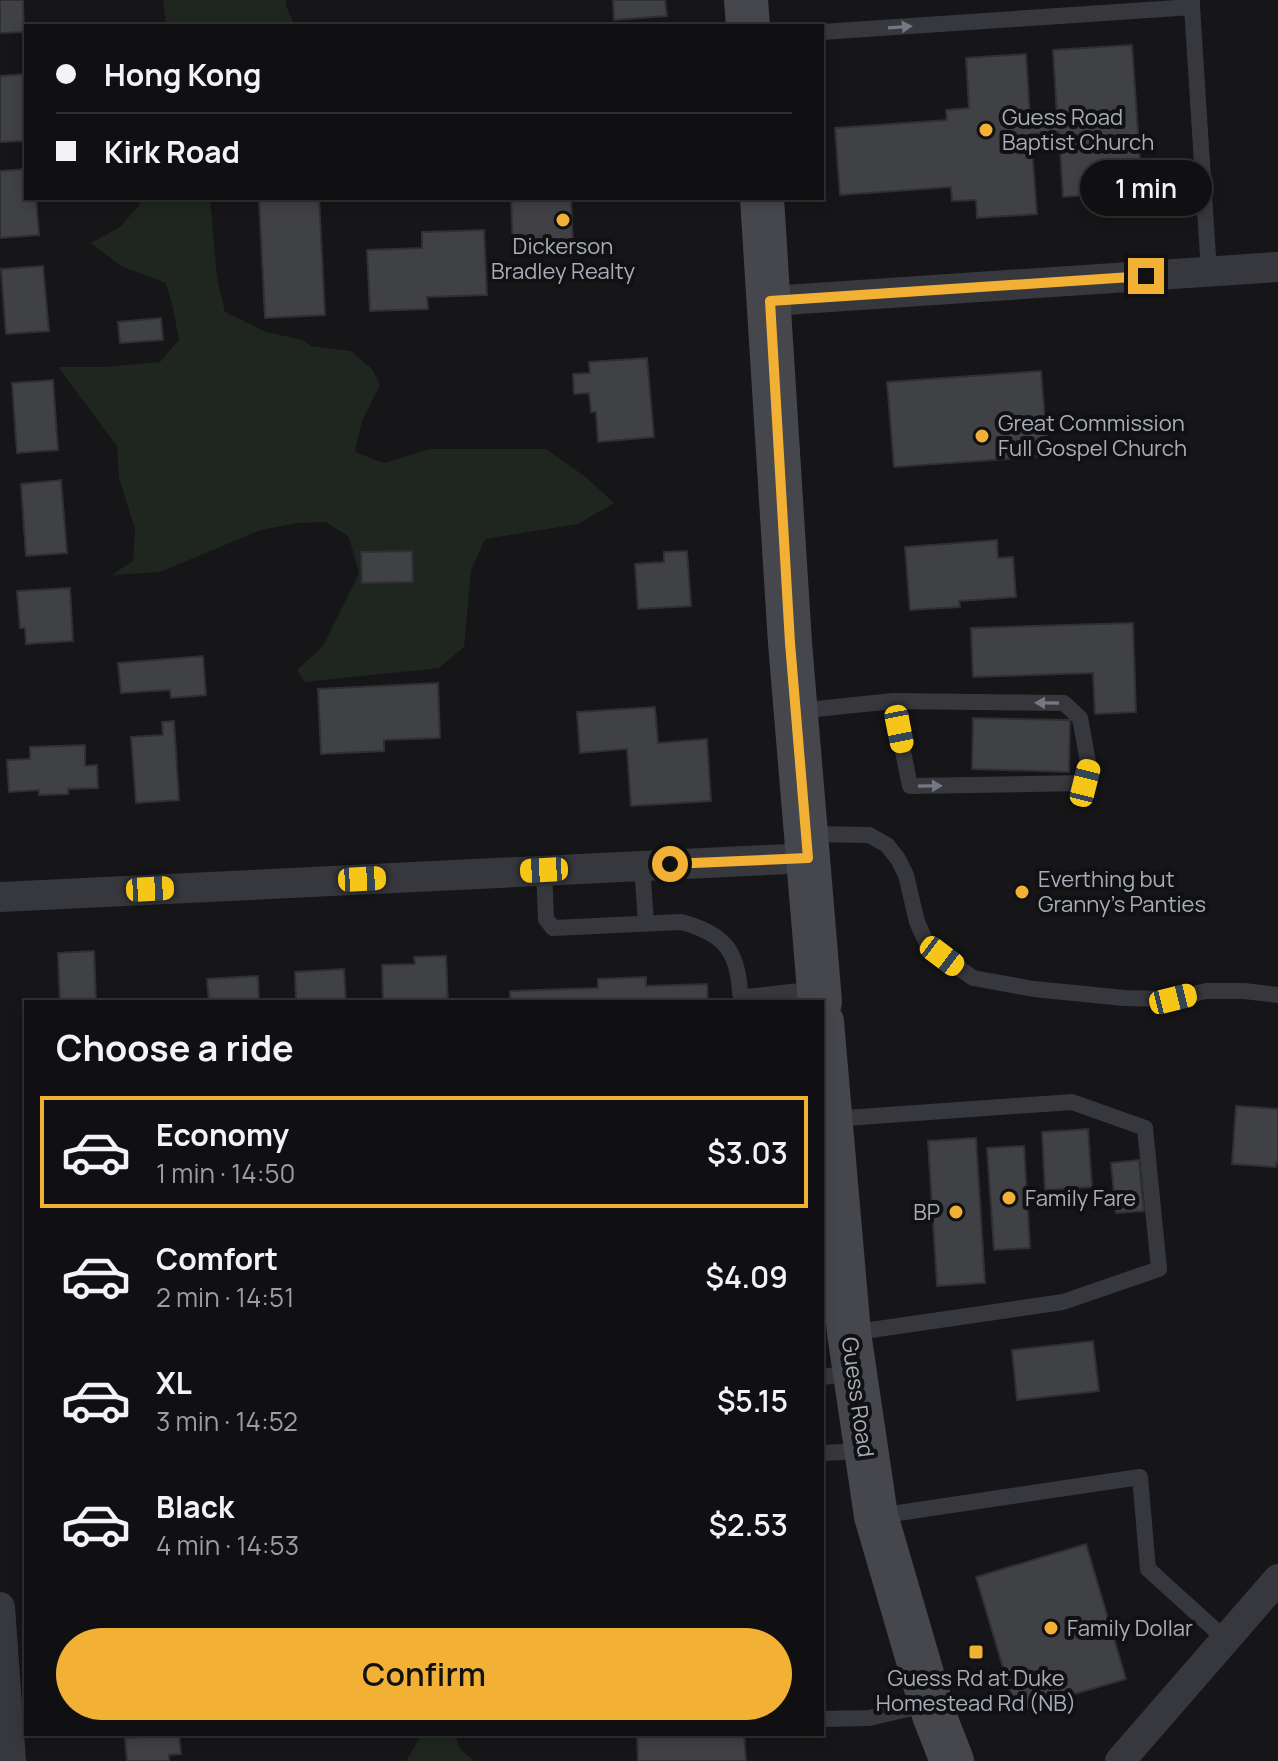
<!DOCTYPE html>
<meta charset="utf-8">
<style>
:root{--surface:#101012;--page:#19191b;--text:#f1f3f6;--muted:#9c9d9f;--line:#303032;--accent:#f2b134}
body{margin:0;font-family:Manrope,sans-serif;background:var(--page);color:var(--text);height:100vh;display:flex;flex-direction:column;font-size:30px;white-space:nowrap}
*{box-sizing:border-box;margin:0}
p{font-size:26px;color:var(--muted)}
.icon{flex:none;width:44px;height:44px;fill:none;stroke:currentColor;stroke-width:2;stroke-linecap:round;stroke-linejoin:round}
.map{position:relative;flex:1;overflow:hidden}
.details{position:absolute;left:24px;top:1000px;width:800px;height:736px;display:flex;flex-direction:column;background:var(--surface);border-radius:0px;box-shadow:0 4px 12px #0003,0 0 0 2px var(--line)}
.details>*{flex:none}
.hud{position:absolute;left:24px;top:24px;width:800px;height:176px;border-radius:0px;box-shadow:0 4px 12px #0003,0 0 0 2px var(--line);display:grid;align-content:center;height:176px;padding:0 32px;background:var(--surface)}
.end{position:absolute;width:36px;height:36px;margin:-18px;border:10px solid #f2b134;background:#111;box-shadow:0 0 0 4px #111}
.from{border-radius:50%}
.bubble{position:absolute;height:56px;border-radius:28px;background:var(--surface);box-shadow:0 4px 12px #0003,0 0 0 2px var(--line);font-size:26px;font-weight:600;line-height:56px;text-align:center}
.car{position:absolute;width:24px;height:48px;margin:-24px -12px;border-radius:10px;box-shadow:0 0 6px 2px #0007;background:linear-gradient(#f5c518 24%,#345 0 40%,#f5c518 0 76%,#345 0 86%,#f5c518 0)}
.hud b{display:flex;align-items:center;gap:28px;height:76px;font-size:30px}
.hud b+b{border-top:2px solid var(--line)}
.hud i{width:20px;height:20px;background:var(--text)}
ul{padding:0;list-style:none}
li{display:flex;align-items:center;gap:24px;height:112px;margin:0 16px 12px;padding:0 16px;border:4px solid transparent;border-radius:0px}
li div{flex:1}
li b{display:block;font-size:30px}
li em{font-style:normal;font-weight:600}
li.current{border-color:var(--accent)}
li>.icon{width:72px;height:72px;stroke-width:1.5}
h2{padding:0 32px;font-size:36px;line-height:96px}
.action{display:flex;gap:16px;margin-top:auto;padding:16px 32px}
.action a{flex:1;height:92px;border-radius:48px;background:var(--accent);color:#111;font-size:32px;font-weight:600;line-height:92px;text-align:center}
.map>svg:first-child{display:block}
.green{fill:#1e261f}
.building{fill:#404145;stroke:#303034;stroke-width:2}
.lines{fill:none;stroke-linecap:round;stroke-linejoin:round}
.service{stroke:#37383d;stroke-width:16}
.minor{stroke:#37383d;stroke-width:30}
.secondary{stroke:#45474d;stroke-width:44}
.oneway{fill:#757881}
.route{stroke:#f2b134;stroke-width:10}
.poi-dot{fill:#f2b134;stroke:#111113;stroke-width:3}
.labels{text-anchor:middle;dominant-baseline:central;stroke-width:8;stroke-linejoin:round;paint-order:stroke}
.poi-label{font-size:22px;fill:#a8adb8;stroke:#111113;text-anchor:start}
.street-label{font-size:22px;fill:#a8adb8;stroke:#111113}
</style>
<div class="map">
<svg width="1278" height="1761" viewBox="0 0 1278 1761">
<rect width="100%" height="100%" fill="#161618"/>
<!-- green -->
<path class="green" d="M163,0H286V6L295,26H166Z
M140,198H210L217,278L225,312L266,332L303,340L311,346L351,351L373,370L380,385L362,421L355,452L384,463L430,449H546L587,478L614,503L578,524L485,539L471,570L464,647L439,668L304,682L297,670L323,646L359,574L349,537L326,522L298,523L261,530L160,572L112,575L133,561L135,529L119,478L117,446L58,367H103L160,362L179,340L173,308L166,283L121,266L91,243L120,227L140,204Z
M422,1734H455L460,1749L474,1761H406Z"/>
<!-- building -->
<path class="building" d="M0,0H23L24,32L0,33Z
M613,0H665L667,16L614,20Z
M1132,45L1142,191L1063,197L1059,132L1031,134L1037,214L977,218L976,200L952,201L951,187L840,195L835,128L947,120L946,110L969,108L966,58L1026,54L1030,118L1057,116L1053,50Z
M26,74V141L0,142V76Z
M26,169V198H36L39,235L0,238V171Z
M259,198H319L325,315L265,318Z
M511,198H571L573,246L513,249Z
M484,230L487,295L427,297L428,309L370,311L367,250L422,248V232Z
M43,266L49,331L6,334L1,269Z
M161,318L163,340L120,343L118,322Z
M647,358L654,437L598,442L596,412H591L589,393L574,394L573,374L590,373L589,362Z
M1041,371L1048,456L894,467L887,382Z
M53,380L58,450L17,453L12,383Z
M61,480L67,553L26,556L21,484Z
M997,540L998,558L1013,557L1016,597L959,601L960,607L910,610L905,547Z
M412,551L413,582L362,583L361,552Z
M687,551L691,606L638,609L635,564L664,562V552Z
M70,588L73,641L26,644L25,628H20L17,591Z
M1133,623L1136,712L1095,714L1093,673L973,677L971,628Z
M203,656L206,695L171,698L170,690L121,693L118,663Z
M438,683L440,738L384,740V751L321,754L318,689Z
M655,707L658,743L707,739L711,801L631,806L627,749L580,753L577,712Z
M973,718L1070,720L1069,772L972,769Z
M174,721L179,800L136,803L131,737L163,735L162,722Z
M85,745V766L97,765L98,788L68,789V794L39,795V790L9,792L7,760L30,759V747Z
M94,951L96,1000L60,1002L58,953Z
M446,956L448,1002H383L382,965L415,964L414,957Z
M344,969L346,1002H296L295,972Z
M258,976L259,1002H209L207,979Z
M646,977V986L707,984L708,1002H510V991L598,988V979Z
M1236,1106L1278,1109V1163H1276V1167L1232,1164Z
M1088,1129L1092,1187L1045,1190L1042,1132Z
M976,1138L985,1283L937,1286L928,1141Z
M1024,1146L1030,1248L994,1250L987,1148Z
M1139,1160L1144,1211L1116,1213L1111,1163Z
M1093,1341L1099,1391L1017,1400L1012,1350Z
M1086,1544L1126,1679L1016,1711L976,1577Z
M179,1734L181,1754L169,1755V1761H127L125,1738Z
M637,1734H744L746,1761H638Z"/>
<g class="lines">
<!-- service -->
<path class="service" d="M1192,7L1209,272
M822,32L1192,7V0
M797,711L893,701L1064,703L1080,718L1089,767L1085,783L910,786L893,701
M807,834L869,835L887,845L898,859L906,875L917,922L928,946L973,978L1034,989L1124,998L1173,999L1206,991H1244L1278,995
M642,866L646,923
M544,870L546,919L553,928L681,922C723,933 738,950 740,993L746,997L818,989
M832,1119L1072,1102L1145,1128L1159,1269L1063,1302L850,1333
M822,1377L853,1373
M822,1453L864,1451
M878,1516L1140,1477L1148,1569L1224,1638
M822,1719L869,1718L929,1704"/>
<!-- minor -->
<path class="minor" d="M770,301L1278,267
M0,897L808,858
M0,1607L11,1761
M1120,1761L1278,1579"/>
<!-- secondary -->
<path class="secondary" d="M746,0L748,26
M762,198L790,643L820,1002
M822,1022L849,1333L876,1516L934,1715L952,1761"/>
</g>
<!-- one-way arrows -->
<defs><path id="oneway-solid" d="M-6-.8H1V-3.2L6.5 0L1 3.2V.8H-6Z" transform="scale(2)"/></defs>
<g class="oneway">
<use href="#oneway-solid" transform="translate(900 27) rotate(-4)"/>
<use href="#oneway-solid" transform="translate(1047 703) rotate(-179)"/>
<use href="#oneway-solid" transform="translate(930 786) rotate(-1)"/>
</g>
<g class="lines">
<!-- route -->
<path class="route" d="M670,864L808,858L790,643L770,301L1146,276"/>
</g>
<!-- markers -->
<g class="poi-dot">
<circle cx="986" cy="130" r="8"/>
<circle cx="563" cy="220" r="8"/>
<circle cx="982" cy="436" r="8"/>
<circle cx="1022" cy="892" r="8"/>
<circle cx="1009" cy="1198" r="8"/>
<circle cx="956" cy="1212" r="8"/>
<circle cx="1051" cy="1628" r="8"/>
<rect x="968" y="1644" width="16" height="16" rx="4"/>
</g>
<g class="labels">
<!-- poi labels -->
<g class="poi-label">
<text x="1002" y="117">Guess Road<tspan x="1002" dy="25">Baptist Church</tspan></text>
<text x="563" y="246" text-anchor="middle">Dickerson<tspan x="563" dy="25">Bradley Realty</tspan></text>
<text x="998" y="423">Great Commission<tspan x="998" dy="25">Full Gospel Church</tspan></text>
<text x="1038" y="879">Everthing but<tspan x="1038" dy="25">Granny's Panties</tspan></text>
<text x="1025" y="1198">Family Fare</text>
<text x="940" y="1212" text-anchor="end">BP</text>
<text x="1067" y="1628">Family Dollar</text>
<text x="976" y="1678" text-anchor="middle">Guess Rd at Duke<tspan x="976" dy="25">Homestead Rd (NB)</tspan></text>
</g>
<!-- street labels -->
<g class="street-label">
<text transform="translate(858 1397) rotate(82)">Guess Road</text>
</g>
</g>
</svg>
<i class="end from" style="left:670px;top:864px"></i>
<i class="end" style="left:1146px;top:276px"></i>
<div class="bubble" style="left:1080px;top:160px;width:132px">1 min</div>
<i class="car" style="left:899px;top:729px;rotate:169deg"></i>
<i class="car" style="left:1085px;top:783px;rotate:14deg"></i>
<i class="car" style="left:544px;top:870px;rotate:267deg"></i>
<i class="car" style="left:362px;top:879px;rotate:87deg"></i>
<i class="car" style="left:150px;top:889px;rotate:87deg"></i>
<i class="car" style="left:942px;top:956px;rotate:127deg"></i>
<i class="car" style="left:1173px;top:999px;rotate:76deg"></i>
<div class="hud">
<b><i class="from"></i>Hong Kong</b>
<b><i></i>Kirk Road</b>
</div>
<section class="details">
<h2>Choose a ride</h2>
<ul>
<li class="current"><svg class="icon" aria-label="car" viewBox="0 0 24 24"><path d="M5 17H2v-5l4-1 3-4h7l3 4 3 1v5h-3M9 17h6M6 11h13"/><circle cx="7" cy="17" r="2"/><circle cx="17" cy="17" r="2"/></svg><div><b>Economy</b><p>1 min · 14:50</p></div><em>$3.03</em></li>
<li><svg class="icon" aria-label="car" viewBox="0 0 24 24"><path d="M5 17H2v-5l4-1 3-4h7l3 4 3 1v5h-3M9 17h6M6 11h13"/><circle cx="7" cy="17" r="2"/><circle cx="17" cy="17" r="2"/></svg><div><b>Comfort</b><p>2 min · 14:51</p></div><em>$4.09</em></li>
<li><svg class="icon" aria-label="car" viewBox="0 0 24 24"><path d="M5 17H2v-5l4-1 3-4h7l3 4 3 1v5h-3M9 17h6M6 11h13"/><circle cx="7" cy="17" r="2"/><circle cx="17" cy="17" r="2"/></svg><div><b>XL</b><p>3 min · 14:52</p></div><em>$5.15</em></li>
<li><svg class="icon" aria-label="car" viewBox="0 0 24 24"><path d="M5 17H2v-5l4-1 3-4h7l3 4 3 1v5h-3M9 17h6M6 11h13"/><circle cx="7" cy="17" r="2"/><circle cx="17" cy="17" r="2"/></svg><div><b>Black</b><p>4 min · 14:53</p></div><em>$2.53</em></li>
</ul>
<div class="action"><a>Confirm</a></div>
</section>
</div>
